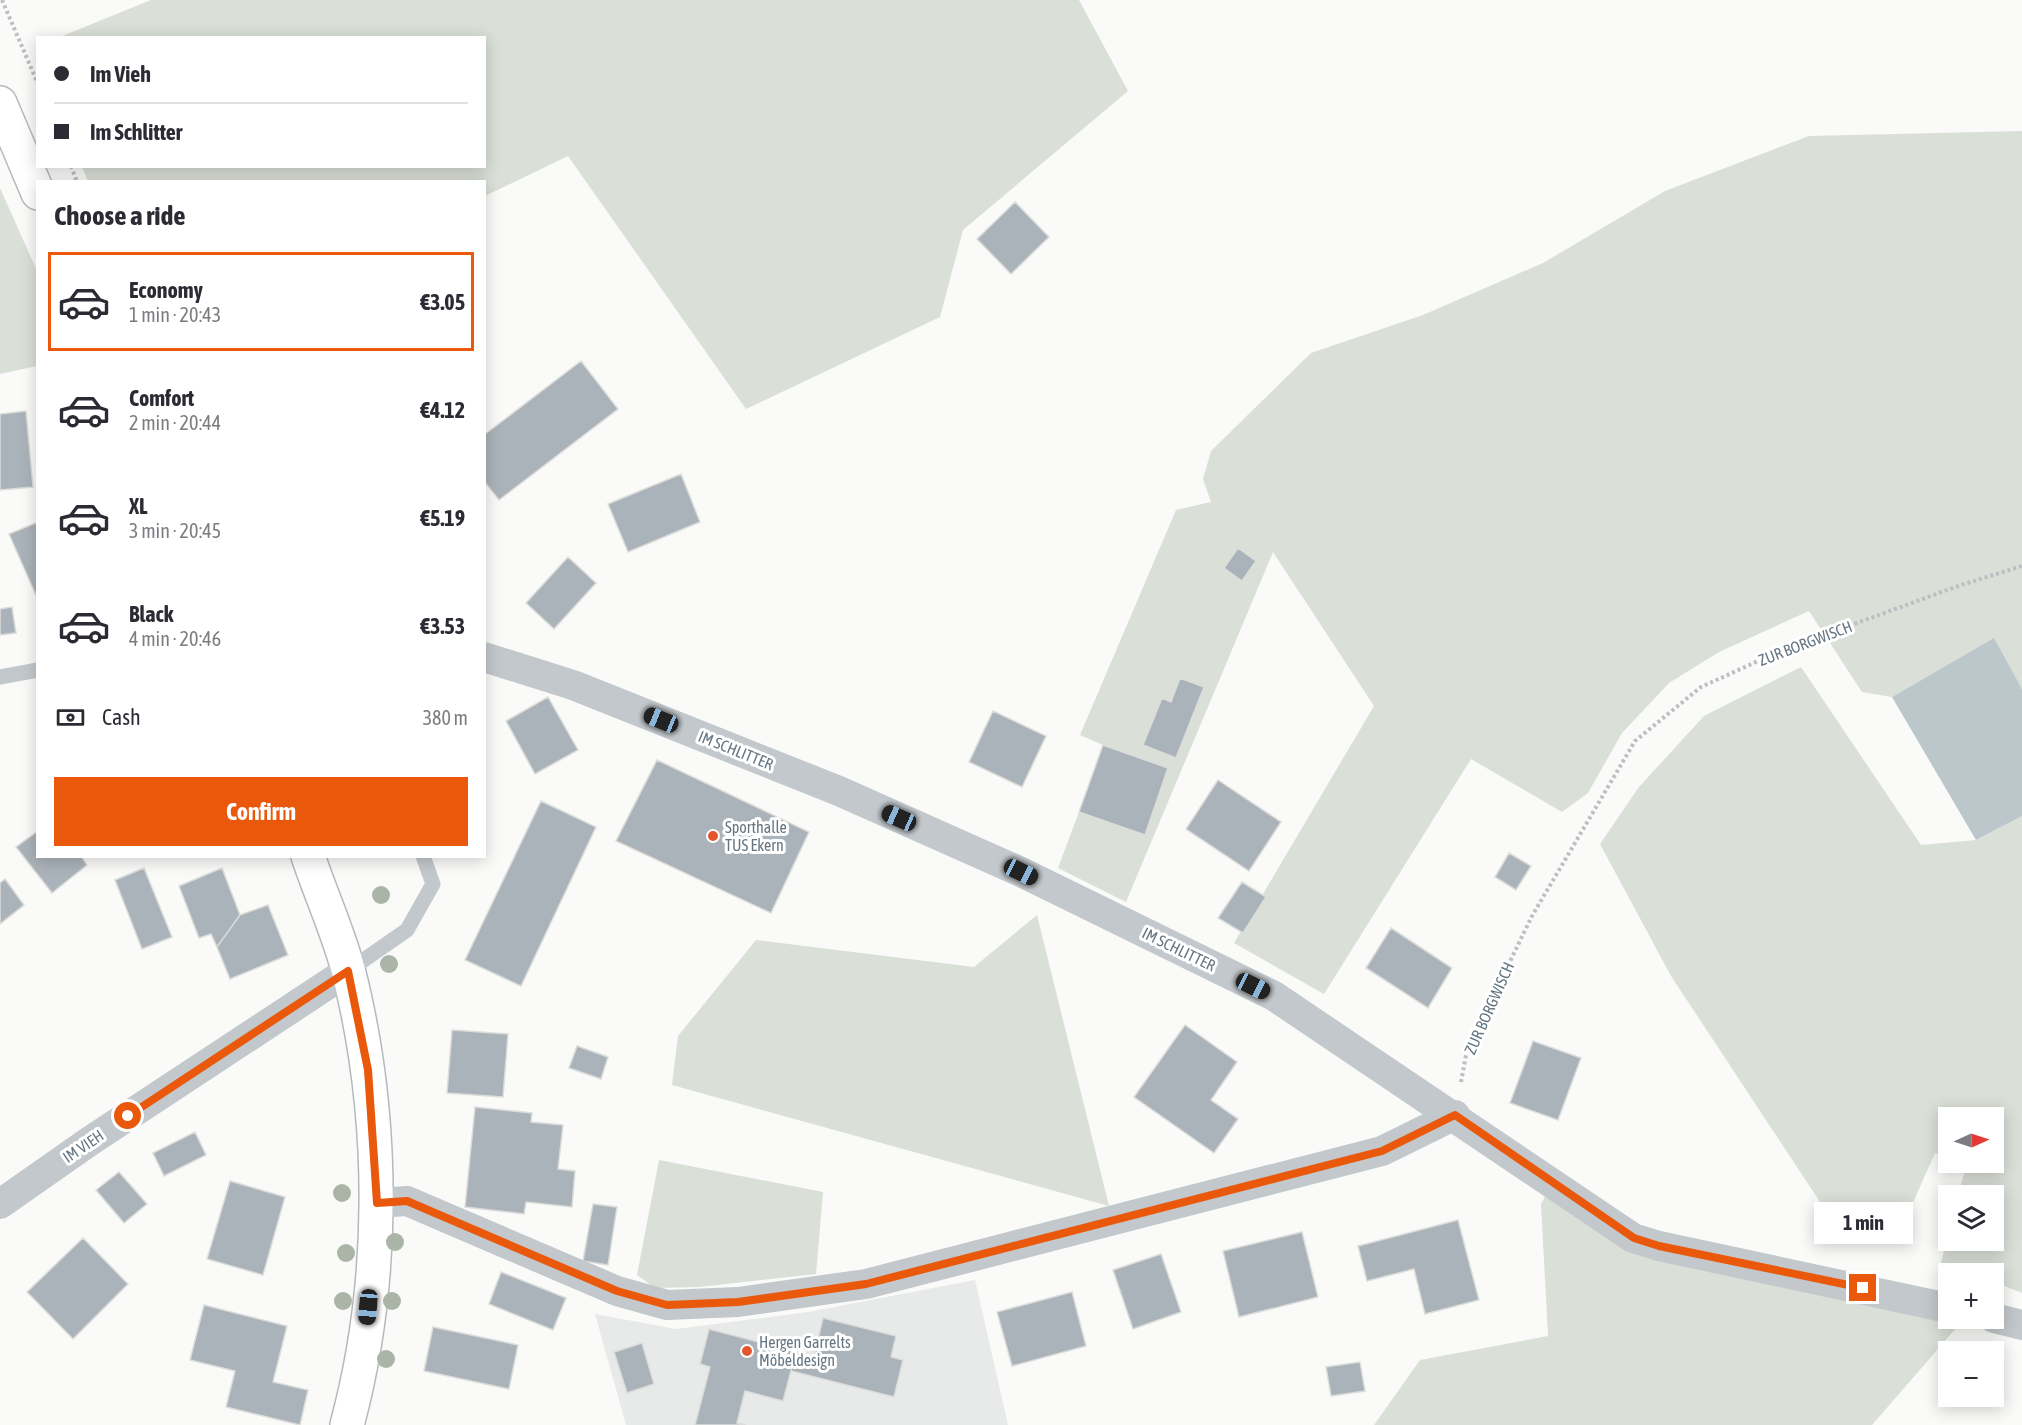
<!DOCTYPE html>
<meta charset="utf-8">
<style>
:root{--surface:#fff;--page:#f7f7f7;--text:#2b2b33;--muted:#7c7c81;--line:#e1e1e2;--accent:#ea580c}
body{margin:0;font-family:"Asap Condensed",sans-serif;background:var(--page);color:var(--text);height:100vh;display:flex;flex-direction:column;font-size:22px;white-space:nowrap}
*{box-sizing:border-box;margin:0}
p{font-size:20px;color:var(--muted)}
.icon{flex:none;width:33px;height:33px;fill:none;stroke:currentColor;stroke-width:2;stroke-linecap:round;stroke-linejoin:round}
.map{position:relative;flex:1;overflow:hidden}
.side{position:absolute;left:36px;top:180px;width:450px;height:678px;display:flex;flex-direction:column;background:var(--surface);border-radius:0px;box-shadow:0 3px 15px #0003}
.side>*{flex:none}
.banner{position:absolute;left:36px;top:36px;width:450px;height:132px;border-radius:0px;box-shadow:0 3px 15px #0003;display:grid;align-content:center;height:132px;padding:0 18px;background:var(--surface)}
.needle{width:39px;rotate:87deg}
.controls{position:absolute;left:1938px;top:1107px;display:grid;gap:12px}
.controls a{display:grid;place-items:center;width:66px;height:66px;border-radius:0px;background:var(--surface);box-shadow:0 3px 15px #0003;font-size:30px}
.end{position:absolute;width:27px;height:27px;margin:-14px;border:8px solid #ea580c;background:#fff;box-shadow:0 0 0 3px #fff}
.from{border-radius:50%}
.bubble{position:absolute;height:42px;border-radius:0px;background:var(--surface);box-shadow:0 3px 15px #0003;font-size:20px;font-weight:700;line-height:42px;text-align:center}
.car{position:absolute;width:18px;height:36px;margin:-18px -9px;border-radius:8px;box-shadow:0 0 4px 2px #0007;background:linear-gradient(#222 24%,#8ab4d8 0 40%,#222 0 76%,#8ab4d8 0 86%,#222 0)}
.banner b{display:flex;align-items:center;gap:21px;height:57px;font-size:22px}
.banner b+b{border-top:2px solid var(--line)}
.banner i{width:15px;height:15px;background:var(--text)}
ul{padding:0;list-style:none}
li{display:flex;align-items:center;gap:18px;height:99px;margin:0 12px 9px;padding:0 6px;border:3px solid transparent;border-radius:0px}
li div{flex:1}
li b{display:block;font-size:22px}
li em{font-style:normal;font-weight:700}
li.on{border-color:var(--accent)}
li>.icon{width:54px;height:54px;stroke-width:1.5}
h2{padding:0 18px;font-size:27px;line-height:72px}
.pay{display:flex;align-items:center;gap:15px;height:66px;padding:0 18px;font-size:22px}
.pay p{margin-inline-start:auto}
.cta{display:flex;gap:12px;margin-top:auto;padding:12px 18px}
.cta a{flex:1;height:69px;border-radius:0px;background:var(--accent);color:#fff;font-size:24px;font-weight:700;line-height:69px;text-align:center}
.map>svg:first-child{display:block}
.built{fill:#e8e9e9}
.green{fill:#dadfd7}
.water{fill:#bbc7cb}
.building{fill:#aab3b9;stroke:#dcdcda;stroke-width:1.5}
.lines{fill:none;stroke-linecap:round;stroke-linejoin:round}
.secondary-casing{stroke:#b3babf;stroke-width:36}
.path{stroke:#bbbfc2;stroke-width:4;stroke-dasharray:3 3;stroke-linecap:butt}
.lane{stroke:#c3c8cc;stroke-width:15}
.street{stroke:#c3c8cc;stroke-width:30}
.secondary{stroke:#fff;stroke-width:33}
.tree{fill:#aab4a7}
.route{stroke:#ea580c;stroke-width:8}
.poi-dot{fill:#e4572e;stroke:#fff;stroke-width:2}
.labels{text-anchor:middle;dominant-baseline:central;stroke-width:6;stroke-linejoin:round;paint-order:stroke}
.street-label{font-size:16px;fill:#657683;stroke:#fff}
.poi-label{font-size:16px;fill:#657683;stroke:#fff;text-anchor:start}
</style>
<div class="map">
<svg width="2022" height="1425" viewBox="0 0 2022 1425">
<rect width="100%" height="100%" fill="#fafaf8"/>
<!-- built -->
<path class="built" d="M975,1280L1008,1425H626L595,1314L676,1329L808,1312Z"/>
<!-- green -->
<path class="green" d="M151,0H1079L1128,91L963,230L940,317L746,409L568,156L485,196L484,182L88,181L82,167L484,166V38L60,37Z
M2022,131V689L1993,639L1892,697L1862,692L1809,611L1719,652L1669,683L1622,733L1588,793L1562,812L1471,759L1324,994L1234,943L1374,706L1273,552L1126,902L1058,868L1079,812L1145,835L1103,745L1080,735L1176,510L1211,502L1203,479L1211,451L1311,353L1423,315L1543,263L1665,191L1809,136Z
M0,188L37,271V366L0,374Z
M1801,667L1921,845L1976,840L2022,816V1293L1994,1282V1274L1969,1273L1941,1263L1948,1234V1240H1994V1196L1958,1195L1966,1167L1958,1163L1994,1162V1118H1948V1158L1935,1153L1903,1225L1828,1214L1671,976L1600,844L1639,787L1704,716Z
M1037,915L1109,1206L672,1085L678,1036L756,940L974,967Z
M659,1160L823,1192L816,1274L700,1287L655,1288L637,1275Z
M1553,1182L1633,1238L1948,1318L1964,1319L1872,1425H1374L1420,1360L1548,1336L1541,1204Z"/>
<!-- water -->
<path class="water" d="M1994,638L2022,689V816L1976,840L1892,697Z"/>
<!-- building -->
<path class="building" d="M1015,202L1049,237L1011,274L977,239Z
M581,361L618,409L499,500L484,481V435Z
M26,411L33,487L0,490V414Z
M681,474L700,522L628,552L608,504Z
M38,522V600L9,534Z
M1238,548L1256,561L1242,581L1224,568Z
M568,557L596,583L554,629L526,603Z
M12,607L16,633L0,635V609Z
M1180,678L1204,687L1176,758L1143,745L1162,698L1171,702Z
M548,697L578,750L535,774L506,721Z
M993,711L1046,736L1022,787L969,762Z
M1103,745L1168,768L1145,835L1079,812Z
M657,760L809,832L771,913L616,841Z
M1218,780L1281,822L1249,871L1186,829Z
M541,801L596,827L521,986L465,960Z
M38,831V856H81L87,865L52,893L16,847Z
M1509,853L1531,866L1516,890L1495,877Z
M144,868L172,937L142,949L115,880Z
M222,868L240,915L217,947L211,934L199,938L179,886Z
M5,879L24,905L0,924V883Z
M1242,882L1266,897L1243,933L1218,918Z
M268,905L288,955L230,979L217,947L240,915Z
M1391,928L1452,968L1428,1008L1366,968Z
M1185,1025L1237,1062L1211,1100L1238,1119L1214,1153L1134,1097Z
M452,1030L508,1034L503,1097L447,1093Z
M1533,1041L1581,1058L1558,1120L1510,1103Z
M577,1046L608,1057L601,1079L569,1068Z
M475,1107L532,1113L531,1122L563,1125L558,1169L575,1171L572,1207L526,1202L524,1214L465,1207Z
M195,1132L206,1155L164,1176L153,1153Z
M119,1172L147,1204L124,1223L96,1190Z
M230,1181L285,1197L263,1275L207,1259Z
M593,1204L617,1207L608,1265L583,1261Z
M1458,1220L1479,1300L1425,1314L1414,1269L1367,1281L1358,1246Z
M1302,1232L1318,1297L1239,1317L1223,1251Z
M83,1238L128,1284L73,1339L27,1292Z
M1161,1254L1181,1312L1133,1329L1113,1270Z
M501,1272L566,1298L553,1330L489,1304Z
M1072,1292L1086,1346L1012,1366L997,1312Z
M204,1305L287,1326L273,1382L308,1390L300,1425L226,1407L235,1371L190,1360Z
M823,1318L896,1336L891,1357L903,1360L894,1397L791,1371L796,1352L814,1356Z
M433,1327L518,1345L509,1389L424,1371Z
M709,1329L796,1352L783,1401L745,1391L737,1423L746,1425H695L710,1367L700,1364Z
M642,1343L654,1384L627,1393L614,1352Z
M1360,1362L1365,1391L1331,1396L1326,1367Z"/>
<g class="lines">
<defs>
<path id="secondary" d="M0,103L38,193
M308,856C321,895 339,934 349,973C385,1118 386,1280 347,1425"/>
</defs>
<!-- secondary casing -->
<use href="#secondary" class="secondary-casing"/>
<!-- path -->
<path class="path" d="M2,0L38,84
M71,166L77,182
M1461,1082L1467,1050L1532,916L1635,741L1701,687L1780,651L1961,585L2022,566"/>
<!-- lane -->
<path class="lane" d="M0,677L38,670
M348,971L407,930L433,884L423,856"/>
<!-- street -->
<path class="street" d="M484,657L573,685L839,791L1021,872L1274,996L1633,1238L1659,1246L1948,1308
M377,1203L407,1201L617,1291L667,1305L738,1302L866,1284L1382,1151L1455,1115
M0,1204L90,1141L348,971
M1994,1318L2022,1325"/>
<!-- secondary -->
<use href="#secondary" class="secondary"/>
</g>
<!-- trees -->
<g class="tree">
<circle cx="381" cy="895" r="9"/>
<circle cx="389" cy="964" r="9"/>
<circle cx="342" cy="1193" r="9"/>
<circle cx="395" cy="1242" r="9"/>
<circle cx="346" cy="1253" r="9"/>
<circle cx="343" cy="1301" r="9"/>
<circle cx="392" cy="1301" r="9"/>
<circle cx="386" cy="1359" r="9"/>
</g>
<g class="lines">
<!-- route -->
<path class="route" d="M128,1116L348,971L368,1070L377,1203L407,1201L617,1291L667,1305L738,1302L866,1284L1382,1151L1455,1115L1634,1238L1659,1246L1863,1288"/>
</g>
<!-- markers -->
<g class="poi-dot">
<circle cx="713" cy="836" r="6"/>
<circle cx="747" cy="1351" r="6"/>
</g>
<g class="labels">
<!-- street labels -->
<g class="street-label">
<text transform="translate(1805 643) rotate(-21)">ZUR BORGWISCH</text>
<text transform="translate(736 750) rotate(22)">IM SCHLITTER</text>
<text transform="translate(1179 949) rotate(26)">IM SCHLITTER</text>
<text transform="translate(1489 1008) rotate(-66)">ZUR BORGWISCH</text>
<text transform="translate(83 1146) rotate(-34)">IM VIEH</text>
</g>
<!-- poi labels -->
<g class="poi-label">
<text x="725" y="827">Sporthalle<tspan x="725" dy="18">TUS Ekern</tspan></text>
<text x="759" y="1342">Hergen Garrelts<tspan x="759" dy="18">Möbeldesign</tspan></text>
</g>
</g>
</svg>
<div class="controls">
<a><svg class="needle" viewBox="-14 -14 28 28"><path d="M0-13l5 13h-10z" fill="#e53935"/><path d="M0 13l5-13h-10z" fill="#7c7c81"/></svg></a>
<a><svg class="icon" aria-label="layers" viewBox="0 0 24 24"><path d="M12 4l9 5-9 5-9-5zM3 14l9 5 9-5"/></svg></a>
<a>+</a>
<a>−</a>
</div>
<i class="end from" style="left:128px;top:1116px"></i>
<i class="end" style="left:1863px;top:1288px"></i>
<div class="bubble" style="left:1814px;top:1202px;width:99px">1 min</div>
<i class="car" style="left:661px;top:720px;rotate:292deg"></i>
<i class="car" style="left:899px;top:818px;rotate:294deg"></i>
<i class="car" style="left:1021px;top:872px;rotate:116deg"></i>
<i class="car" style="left:1253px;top:986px;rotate:116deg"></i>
<i class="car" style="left:368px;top:1307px;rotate:185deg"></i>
<div class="banner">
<b><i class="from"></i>Im Vieh</b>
<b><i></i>Im Schlitter</b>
</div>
<section class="side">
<h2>Choose a ride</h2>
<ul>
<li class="on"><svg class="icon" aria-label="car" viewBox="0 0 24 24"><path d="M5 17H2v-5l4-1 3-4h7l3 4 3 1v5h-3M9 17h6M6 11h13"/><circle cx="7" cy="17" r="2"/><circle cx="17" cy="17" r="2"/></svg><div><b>Economy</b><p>1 min · 20:43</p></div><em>€3.05</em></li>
<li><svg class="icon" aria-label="car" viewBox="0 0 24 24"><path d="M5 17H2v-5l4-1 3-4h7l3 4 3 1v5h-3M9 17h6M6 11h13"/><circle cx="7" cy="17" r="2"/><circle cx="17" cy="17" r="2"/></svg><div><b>Comfort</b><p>2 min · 20:44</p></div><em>€4.12</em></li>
<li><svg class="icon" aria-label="car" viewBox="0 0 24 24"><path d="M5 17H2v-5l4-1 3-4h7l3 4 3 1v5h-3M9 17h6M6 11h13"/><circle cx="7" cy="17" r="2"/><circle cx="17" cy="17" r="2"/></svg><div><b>XL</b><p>3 min · 20:45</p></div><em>€5.19</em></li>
<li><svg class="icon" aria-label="car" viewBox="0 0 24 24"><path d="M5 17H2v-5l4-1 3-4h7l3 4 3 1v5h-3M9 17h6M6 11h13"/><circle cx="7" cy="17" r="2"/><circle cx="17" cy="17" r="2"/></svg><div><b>Black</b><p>4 min · 20:46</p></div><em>€3.53</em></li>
</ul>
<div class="pay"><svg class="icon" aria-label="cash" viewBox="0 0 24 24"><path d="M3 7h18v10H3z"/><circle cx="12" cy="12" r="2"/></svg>Cash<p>380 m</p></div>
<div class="cta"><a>Confirm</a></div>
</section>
</div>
